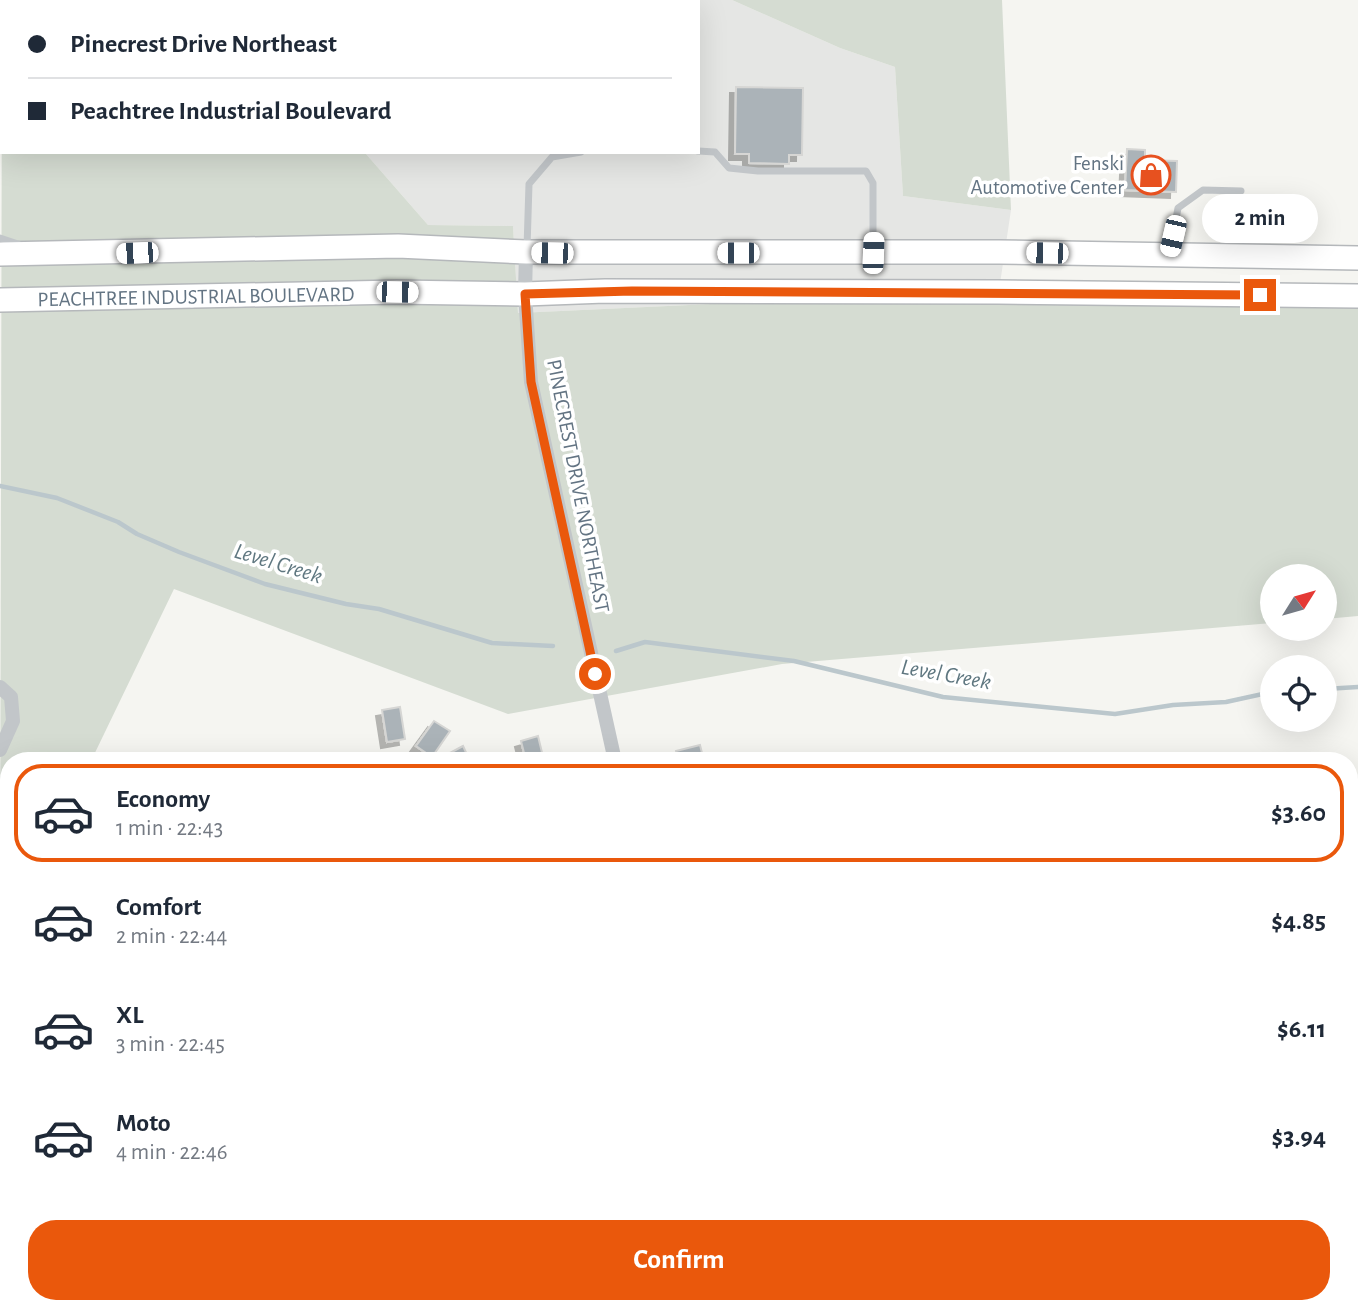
<!DOCTYPE html>
<meta charset="utf-8">
<style>
:root{--surface:#fff;--page:#f6f6f7;--text:#1f2937;--muted:#747a83;--line:#e0e1e3;--accent:#ea580c}
body{margin:0;font-family:"Alegreya Sans",sans-serif;background:var(--page);color:var(--text);height:100vh;display:flex;flex-direction:column;font-size:26px;white-space:nowrap}
*{box-sizing:border-box;margin:0}
p{font-size:23px;color:var(--muted)}
.icon{flex:none;width:38px;height:38px;fill:none;stroke:currentColor;stroke-width:2;stroke-linecap:round;stroke-linejoin:round}
.map{position:relative;flex:1;overflow:hidden}
.sheet{position:absolute;left:0px;top:752px;width:1358px;height:562px;display:flex;flex-direction:column;background:var(--surface);border-radius:28px 28px 0 0;box-shadow:0 7px 28px #0002}
.sheet>*{flex:none}
.banner{position:absolute;left:0px;top:0px;width:700px;height:154px;box-shadow:0 7px 28px #0002;display:grid;align-content:center;height:154px;padding:0 28px;background:var(--surface)}
.needle{width:46px;rotate:53deg}
.controls{position:absolute;left:1260px;top:564px;display:grid;gap:14px}
.controls a{display:grid;place-items:center;width:77px;height:77px;border-radius:50%;background:var(--surface);box-shadow:0 7px 28px #0002;font-size:35px}
.end{position:absolute;width:32px;height:32px;margin:-16px;border:9px solid #ea580c;background:#fff;box-shadow:0 0 0 4px #fff}
.from{border-radius:50%}
.bubble{position:absolute;height:49px;border-radius:24px;background:var(--surface);box-shadow:0 7px 28px #0002;font-size:23px;font-weight:600;line-height:49px;text-align:center}
.car{position:absolute;width:21px;height:42px;margin:-21px -10px;border-radius:9px;box-shadow:0 0 5px 2px #0007;background:linear-gradient(#fff 24%,#345 0 40%,#fff 0 76%,#345 0 86%,#fff 0)}
.banner b{display:flex;align-items:center;gap:24px;height:66px;font-size:26px}
.banner b+b{border-top:2px solid var(--line)}
.banner i{width:18px;height:18px;background:var(--text)}
ul{padding:12px 0 0;list-style:none}
li{display:flex;align-items:center;gap:21px;height:98px;margin:0 14px 10px;padding:0 14px;border:4px solid transparent;border-radius:28px}
li div{flex:1}
li b{display:block;font-size:26px}
li em{font-style:normal;font-weight:600}
li.selected{border-color:var(--accent)}
li>.icon{width:63px;height:63px;stroke-width:1.5}
.action{display:flex;gap:14px;margin-top:auto;padding:14px 28px}
.action a{flex:1;height:80px;border-radius:28px;background:var(--accent);color:#fff;font-size:28px;font-weight:600;line-height:80px;text-align:center}
.map>svg:first-child{display:block}
.built{fill:#e5e6e4}
.green{fill:#d5dcd2}
.lines{fill:none;stroke-linecap:round;stroke-linejoin:round}
.stream{stroke:#bbc7cc;stroke-width:4.5}
.building{fill:#abb3b8;stroke:#d6d6d4;stroke-width:2;filter:url(#shadow)}
.trunk-casing{stroke:#b5b8bb;stroke-width:26}
.service{stroke:#c2c6c9;stroke-width:7}
.minor{stroke:#c2c6c9;stroke-width:14}
.trunk{stroke:#fff;stroke-width:23}
.route{stroke:#ea580c;stroke-width:9}
.labels{text-anchor:middle;dominant-baseline:central;stroke-width:7;stroke-linejoin:round;paint-order:stroke}
.poi-label{font-size:21px;fill:#637483;stroke:#fff;text-anchor:end}
.street-label{font-size:21px;fill:#637483;stroke:#fff}
.water-label{font-size:23px;font-style:italic;fill:#5f7780;stroke:#fff}
</style>
<div class="map">
<svg width="1358" height="1313" viewBox="0 0 1358 1313">
<defs>
<filter id="shadow"><feDropShadow dx="-6" dy="6" stdDeviation="0" flood-color="#0004"/></filter>
</defs>
<rect width="100%" height="100%" fill="#f5f5f1"/>
<!-- built -->
<path class="built" d="M435,0H732L840,48L895,67L903,196L1011,210L998,297L773,301L518,313L513,226L428,225L366,154L367,152H698V2H434Z"/>
<!-- green -->
<path class="green" d="M13,0H435L12,2Z
M732,0H1002L1011,210L903,196L895,67L840,48Z
M2,12V152H367L366,154L428,225L513,226L518,313L773,301L1358,307V616L1325,619V576H1272V623L782,664L508,714L174,589L91,761H9V932L0,950Z"/>
<g class="lines">
<!-- stream -->
<path class="stream" d="M0,486L57,498L118,522L137,534L179,552L265,584L346,604L379,609L492,643L553,646
M616,651L645,642L794,661L943,697L1115,714L1173,705L1226,702L1272,692
M1325,689L1358,687"/>
</g>
<!-- building -->
<path class="building" d="M736,87L803,88L802,155H789V164L749,163V154H735Z
M1127,149L1145,150V160L1177,161L1176,192L1125,190Z
M400,707L405,739L387,742L382,710Z
M434,721L450,731L432,757L416,746Z
M538,736L544,761H526L521,741Z
M700,745L704,761H678L676,751Z
M463,746L470,761H435Z"/>
<g class="lines">
<defs>
<path id="trunk" d="M0,254L398,246L526,252H999L1358,258
M0,300L397,292L525,294L605,291L998,292L1358,296"/>
</defs>
<!-- trunk casing -->
<use href="#trunk" class="trunk-casing"/>
<!-- service -->
<path class="service" d="M356,0L357,2
M296,2L300,0
M377,2L378,0
M0,116L2,114
M698,151L715,152L729,168L758,171H866L873,183V249
M0,238L18,244
M527,248L529,184L552,157L581,152
M1170,251L1178,208L1203,190L1241,191"/>
<!-- minor -->
<path class="minor" d="M526,252L525,294L531,382L615,761
M0,687L11,697L13,721L0,750
M1349,1017L1358,1035
M9,1261L3,1275L9,1279
M51,1306L63,1313
M728,1306L729,1313
M996,1306L997,1313"/>
<!-- trunk -->
<use href="#trunk" class="trunk"/>
</g>
<g class="lines">
<!-- route -->
<path class="route" d="M595,674L531,382L525,294L632,291L1260,295"/>
</g>
<!-- icons -->
<defs>
<symbol id="shop-ring" viewBox="-11 -11 22 22"><circle r="9.5" fill="#fff" stroke="#e7511f" stroke-width="1.5"/><path d="M-5-2.5h2.3a2.7 3.5 0 0 1 5.4 0H5L5.5 6h-11ZM-1.5-2.5h3a1.5 2.3 0 0 0-3 0Z" fill="#e7511f"/></symbol>
</defs>
<g fill-rule="evenodd">
<use href="#shop-ring" x="1129" y="153" width="44" height="44"/>
</g>
<g class="labels">
<!-- poi labels -->
<g class="poi-label">
<text x="1124" y="163">Fenski<tspan x="1124" dy="24">Automotive Center</tspan></text>
</g>
<!-- street labels -->
<g class="street-label">
<text transform="translate(196 297) rotate(-1)">PEACHTREE INDUSTRIAL BOULEVARD</text>
<text transform="translate(578 486) rotate(79)">PINECREST DRIVE NORTHEAST</text>
</g>
<!-- water labels -->
<g class="water-label">
<text transform="translate(278 564) rotate(17)">Level Creek</text>
<text transform="translate(946 675) rotate(10)">Level Creek</text>
</g>
</g>
</svg>
<div class="controls">
<a><svg class="needle" viewBox="-14 -14 28 28"><path d="M0-13l5 13h-10z" fill="#e53935"/><path d="M0 13l5-13h-10z" fill="#747a83"/></svg></a>
<a><svg class="icon" aria-label="locate" viewBox="0 0 24 24"><circle cx="12" cy="12" r="6"/><path d="M12 2v4M12 18v4M2 12h4M18 12h4"/></svg></a>
</div>
<i class="end from" style="left:595px;top:674px"></i>
<i class="end" style="left:1260px;top:295px"></i>
<div class="bubble" style="left:1202px;top:194px;width:116px">2 min</div>
<i class="car" style="left:1173px;top:236px;rotate:193deg"></i>
<i class="car" style="left:137px;top:253px;rotate:268deg"></i>
<i class="car" style="left:552px;top:253px;rotate:271deg"></i>
<i class="car" style="left:738px;top:253px;rotate:270deg"></i>
<i class="car" style="left:873px;top:253px;rotate:2deg"></i>
<i class="car" style="left:1047px;top:253px;rotate:271deg"></i>
<i class="car" style="left:397px;top:292px;rotate:91deg"></i>
<div class="banner">
<b><i class="from"></i>Pinecrest Drive Northeast</b>
<b><i></i>Peachtree Industrial Boulevard</b>
</div>
<section class="sheet">
<ul>
<li class="selected"><svg class="icon" aria-label="car" viewBox="0 0 24 24"><path d="M5 17H2v-5l4-1 3-4h7l3 4 3 1v5h-3M9 17h6M6 11h13"/><circle cx="7" cy="17" r="2"/><circle cx="17" cy="17" r="2"/></svg><div><b>Economy</b><p>1 min · 22:43</p></div><em>$3.60</em></li>
<li><svg class="icon" aria-label="car" viewBox="0 0 24 24"><path d="M5 17H2v-5l4-1 3-4h7l3 4 3 1v5h-3M9 17h6M6 11h13"/><circle cx="7" cy="17" r="2"/><circle cx="17" cy="17" r="2"/></svg><div><b>Comfort</b><p>2 min · 22:44</p></div><em>$4.85</em></li>
<li><svg class="icon" aria-label="car" viewBox="0 0 24 24"><path d="M5 17H2v-5l4-1 3-4h7l3 4 3 1v5h-3M9 17h6M6 11h13"/><circle cx="7" cy="17" r="2"/><circle cx="17" cy="17" r="2"/></svg><div><b>XL</b><p>3 min · 22:45</p></div><em>$6.11</em></li>
<li><svg class="icon" aria-label="car" viewBox="0 0 24 24"><path d="M5 17H2v-5l4-1 3-4h7l3 4 3 1v5h-3M9 17h6M6 11h13"/><circle cx="7" cy="17" r="2"/><circle cx="17" cy="17" r="2"/></svg><div><b>Moto</b><p>4 min · 22:46</p></div><em>$3.94</em></li>
</ul>
<div class="action"><a>Confirm</a></div>
</section>
</div>
